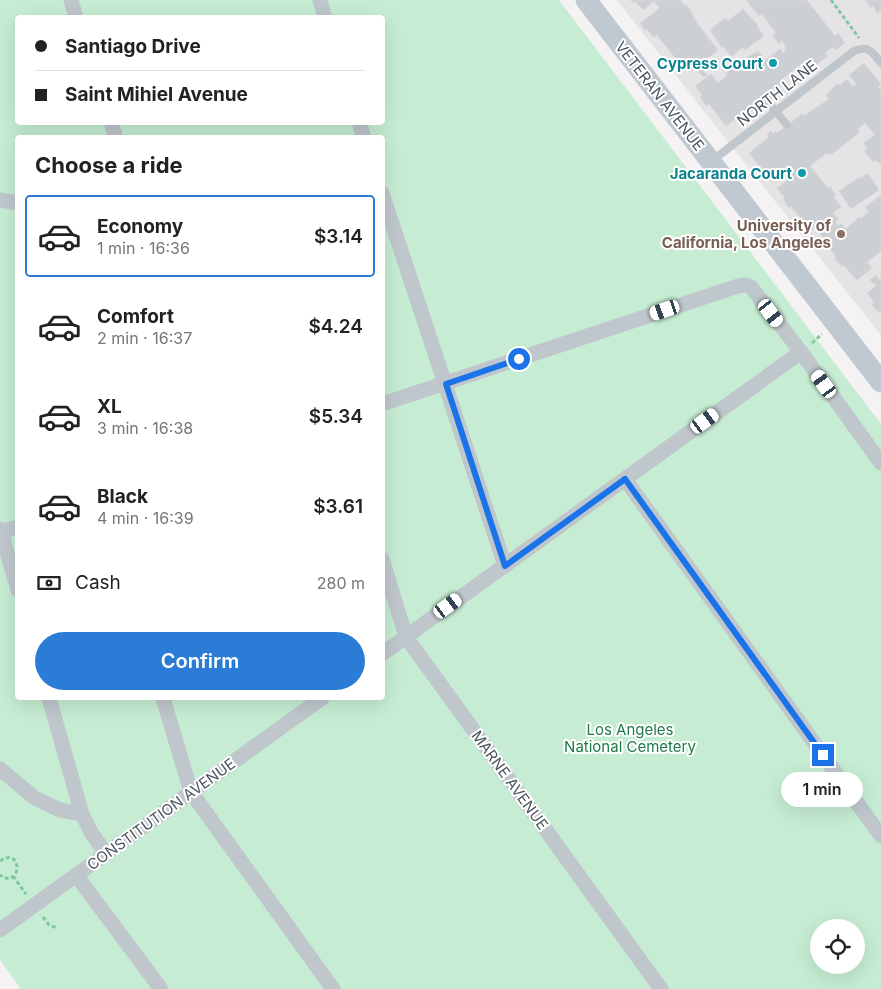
<!DOCTYPE html>
<meta charset="utf-8">
<style>
:root{--surface:#fff;--page:#f6f6f6;--text:#222;--muted:#767676;--line:#e0e0e0;--accent:#2a7cd6}
body{margin:0;font-family:Inter,sans-serif;background:var(--page);color:var(--text);height:100vh;display:flex;flex-direction:column;font-size:19px;white-space:nowrap}
*{box-sizing:border-box;margin:0}
p{font-size:16px;color:var(--muted)}
.icon{flex:none;width:28px;height:28px;fill:none;stroke:currentColor;stroke-width:2;stroke-linecap:round;stroke-linejoin:round}
.map{position:relative;flex:1;overflow:hidden}
.panel{position:absolute;left:15px;top:135px;width:370px;height:565px;display:flex;flex-direction:column;background:var(--surface);border-radius:5px;box-shadow:0 5px 20px #0002}
.panel>*{flex:none}
.top-card{position:absolute;left:15px;top:15px;width:370px;height:110px;border-radius:5px;box-shadow:0 5px 20px #0002;display:grid;align-content:center;height:110px;padding:0 20px;background:var(--surface)}
.fabs{position:absolute;left:810px;top:919px;display:grid;gap:10px}
.fabs a{display:grid;place-items:center;width:55px;height:55px;border-radius:50%;background:var(--surface);box-shadow:0 5px 20px #0002;font-size:25px}
.end{position:absolute;width:22px;height:22px;margin:-11px;border:6px solid #1a73e8;background:#fff;box-shadow:0 0 0 2px #fff}
.from{border-radius:50%}
.bubble{position:absolute;height:35px;border-radius:18px;background:var(--surface);box-shadow:0 5px 20px #0002;font-size:16px;font-weight:600;line-height:35px;text-align:center}
.car{position:absolute;width:15px;height:30px;margin:-15px -8px;border-radius:6px;box-shadow:0 0 4px 1px #0007;background:linear-gradient(#fff 24%,#345 0 40%,#fff 0 76%,#345 0 86%,#fff 0)}
.top-card b{display:flex;align-items:center;gap:18px;height:48px;font-size:19px}
.top-card b+b{border-top:1px solid var(--line)}
.top-card i{width:12px;height:12px;background:var(--text)}
ul{padding:0;list-style:none}
li{display:flex;align-items:center;gap:15px;height:82px;margin:0 10px 8px;padding:0 10px;border:2px solid transparent;border-radius:5px}
li div{flex:1}
li b{display:block;font-size:19px}
li em{font-style:normal;font-weight:600}
li.active{border-color:var(--accent)}
li>.icon{width:45px;height:45px;stroke-width:1.5}
h2{padding:0 20px;font-size:22px;line-height:60px}
.pay{display:flex;align-items:center;gap:12px;height:55px;padding:0 20px;font-size:19px}
.pay p{margin-inline-start:auto}
.button{display:flex;gap:10px;margin-top:auto;padding:10px 20px}
.button a{flex:1;height:58px;border-radius:30px;background:var(--accent);color:#fff;font-size:20px;font-weight:600;line-height:58px;text-align:center}
.map>svg:first-child{display:block}
.education{fill:#e5e3e3}
.green{fill:#c6edd3;fill-rule:evenodd}
.building{fill:#cccfd4;stroke:#d7d9dd}
.lines{fill:none;stroke-linecap:round;stroke-linejoin:round}
.path{stroke:#80c8a2;stroke-width:3;stroke-dasharray:4 2.5;stroke-linecap:butt}
.lane{stroke:#bfc7cd;stroke-width:8}
.street{stroke:#bfc7cd;stroke-width:15}
.secondary{stroke:#c0c9d1;stroke-width:21}
.route{stroke:#1a73e8;stroke-width:6}
.culture-dot{fill:#0f9aa8;stroke:#fff;stroke-width:2}
.education-dot{fill:#8d6e63;stroke:#fff;stroke-width:2}
.labels{text-anchor:middle;dominant-baseline:central;stroke-width:4;stroke-linejoin:round;paint-order:stroke}
.culture-label{font-size:15px;font-weight:bold;fill:#0d838f;stroke:#fff;text-anchor:end}
.street-label{font-size:15px;fill:#4b565e;stroke:#fff}
.education-label{font-size:15px;font-weight:bold;fill:#785e54;stroke:#fff;text-anchor:end}
.park-label{font-size:15px;fill:#207b4a;stroke:#fff}
</style>
<div class="map">
<svg width="881" height="989" viewBox="0 0 881 989">
<rect width="100%" height="100%" fill="#f4f2f2"/>
<!-- education -->
<path class="education" d="M617,0H881V335L721,133Z"/>
<!-- green -->
<path class="green" d="M0,0H559L881,424V989H21L0,960ZM18,18H382V122H18ZM18,138H382V698H18ZM819,928H856V965H819Z"/>
<!-- building -->
<path class="building" d="M630,0H680L685,6L687,5L693,14H692L697,23L718,50L699,65L708,76L711,74L718,83L727,75L726,73L733,68L735,70L745,62L743,60L758,51L765,60L780,49L783,53L786,50L784,48L786,47L782,41L779,44L772,35L776,33L762,14L759,16L746,0H807L835,36L838,33L845,43L836,50L833,47L825,53L828,56L810,69L805,61L781,80L782,82L772,90L776,95L768,102L760,108L756,102L726,126L709,104L706,106L700,97L702,95L695,86L707,77L706,75L703,77L695,68L690,72L685,66L683,68L657,35L654,38L647,29L645,30L640,23L660,8L654,1L643,10L635,1L633,3Z
M865,0H881V10L877,13L873,6L871,8Z
M743,9L758,25L757,26L764,36L745,50L743,47L731,57L724,47L722,48L710,30L725,18L728,21Z
M864,63L881,84L878,87L881,91V165L876,160L873,162L864,151L868,148L863,143L875,135L865,123L858,129L860,132L832,154L831,153L828,155L827,153L810,166L828,188L830,187L836,195L834,197L841,207L833,213L839,219L835,222L838,226L841,223L846,229L859,217L860,219L869,212L865,207L881,195V251L867,262L872,268L857,280L843,265L841,266L835,259L836,257L820,234L822,232L817,225L809,232L807,229L808,228L791,206L789,208L783,199L785,198L777,188L792,177L785,169L770,181L749,153L769,137L767,134L771,131L773,134L776,131L777,133L802,114L804,116L829,99L826,95L838,83L840,85L847,79L853,86L856,84L849,75Z
M868,173L879,190L851,209L839,191L858,178L859,179Z
M876,275L879,280L881,278V311L878,312L871,304L874,302L867,293L876,286L870,280Z"/>
<g class="lines">
<!-- path -->
<path class="path" d="M831,0L859,38
M812,343L822,334
M0,861C23,845 22,891 0,875
M13,876L26,894
M43,917L49,925L57,928"/>
<!-- lane -->
<path class="lane" d="M768,102L787,125
M713,160L854,51C869,45 872,52 881,63"/>
<!-- street -->
<path class="street" d="M71,0L76,18
M320,0L325,18
M111,122L116,138
M359,122L364,138
M382,193L505,566
M0,200L18,203
M382,404L738,286L745,285L751,287L801,352L881,463
M625,479L881,836
M0,529L18,590
M0,532L18,527
M382,559L406,637L661,989
M382,654L801,352
M49,698L82,814L91,832L106,854
M163,698L191,792L333,989
M0,769L35,798L60,810L82,814
M76,875L161,989
M0,930L322,698"/>
<!-- secondary -->
<path class="secondary" d="M586,0L881,382"/>
</g>
<g class="lines">
<!-- route -->
<path class="route" d="M519,359L446,384L505,566L625,479L823,755"/>
</g>
<!-- markers -->
<g class="culture-dot">
<circle cx="773" cy="63" r="5"/>
<circle cx="802" cy="173" r="5"/>
</g>
<circle class="education-dot" cx="841" cy="234" r="5"/>
<g class="labels">
<!-- culture labels -->
<g class="culture-label">
<text x="763" y="63">Cypress Court</text>
<text x="792" y="173">Jacaranda Court</text>
</g>
<!-- street labels -->
<g class="street-label">
<text transform="translate(777 93) rotate(-38)">NORTH LANE</text>
<text transform="translate(660 96) rotate(52)">VETERAN AVENUE</text>
<text transform="translate(510 780) rotate(54)">MARNE AVENUE</text>
<text transform="translate(161 814) rotate(-36)">CONSTITUTION AVENUE</text>
</g>
<!-- education labels -->
<g class="education-label">
<text x="831" y="225">University of<tspan x="831" dy="17">California, Los Angeles</tspan></text>
</g>
<!-- park labels -->
<g class="park-label">
<text x="630" y="729">Los Angeles<tspan x="630" dy="17">National Cemetery</tspan></text>
</g>
</g>
</svg>
<div class="fabs">
<a><svg class="icon" aria-label="locate" viewBox="0 0 24 24"><circle cx="12" cy="12" r="6"/><path d="M12 2v4M12 18v4M2 12h4M18 12h4"/></svg></a>
</div>
<i class="end from" style="left:519px;top:359px"></i>
<i class="end" style="left:823px;top:755px"></i>
<div class="bubble" style="left:781px;top:772px;width:82px">1 min</div>
<i class="car" style="left:665px;top:310px;rotate:251deg"></i>
<i class="car" style="left:771px;top:313px;rotate:143deg"></i>
<i class="car" style="left:824px;top:384px;rotate:324deg"></i>
<i class="car" style="left:705px;top:421px;rotate:54deg"></i>
<i class="car" style="left:448px;top:606px;rotate:54deg"></i>
<div class="top-card">
<b><i class="from"></i>Santiago Drive</b>
<b><i></i>Saint Mihiel Avenue</b>
</div>
<section class="panel">
<h2>Choose a ride</h2>
<ul>
<li class="active"><svg class="icon" aria-label="car" viewBox="0 0 24 24"><path d="M5 17H2v-5l4-1 3-4h7l3 4 3 1v5h-3M9 17h6M6 11h13"/><circle cx="7" cy="17" r="2"/><circle cx="17" cy="17" r="2"/></svg><div><b>Economy</b><p>1 min · 16:36</p></div><em>$3.14</em></li>
<li><svg class="icon" aria-label="car" viewBox="0 0 24 24"><path d="M5 17H2v-5l4-1 3-4h7l3 4 3 1v5h-3M9 17h6M6 11h13"/><circle cx="7" cy="17" r="2"/><circle cx="17" cy="17" r="2"/></svg><div><b>Comfort</b><p>2 min · 16:37</p></div><em>$4.24</em></li>
<li><svg class="icon" aria-label="car" viewBox="0 0 24 24"><path d="M5 17H2v-5l4-1 3-4h7l3 4 3 1v5h-3M9 17h6M6 11h13"/><circle cx="7" cy="17" r="2"/><circle cx="17" cy="17" r="2"/></svg><div><b>XL</b><p>3 min · 16:38</p></div><em>$5.34</em></li>
<li><svg class="icon" aria-label="car" viewBox="0 0 24 24"><path d="M5 17H2v-5l4-1 3-4h7l3 4 3 1v5h-3M9 17h6M6 11h13"/><circle cx="7" cy="17" r="2"/><circle cx="17" cy="17" r="2"/></svg><div><b>Black</b><p>4 min · 16:39</p></div><em>$3.61</em></li>
</ul>
<div class="pay"><svg class="icon" aria-label="cash" viewBox="0 0 24 24"><path d="M3 7h18v10H3z"/><circle cx="12" cy="12" r="2"/></svg>Cash<p>280 m</p></div>
<div class="button"><a>Confirm</a></div>
</section>
</div>
